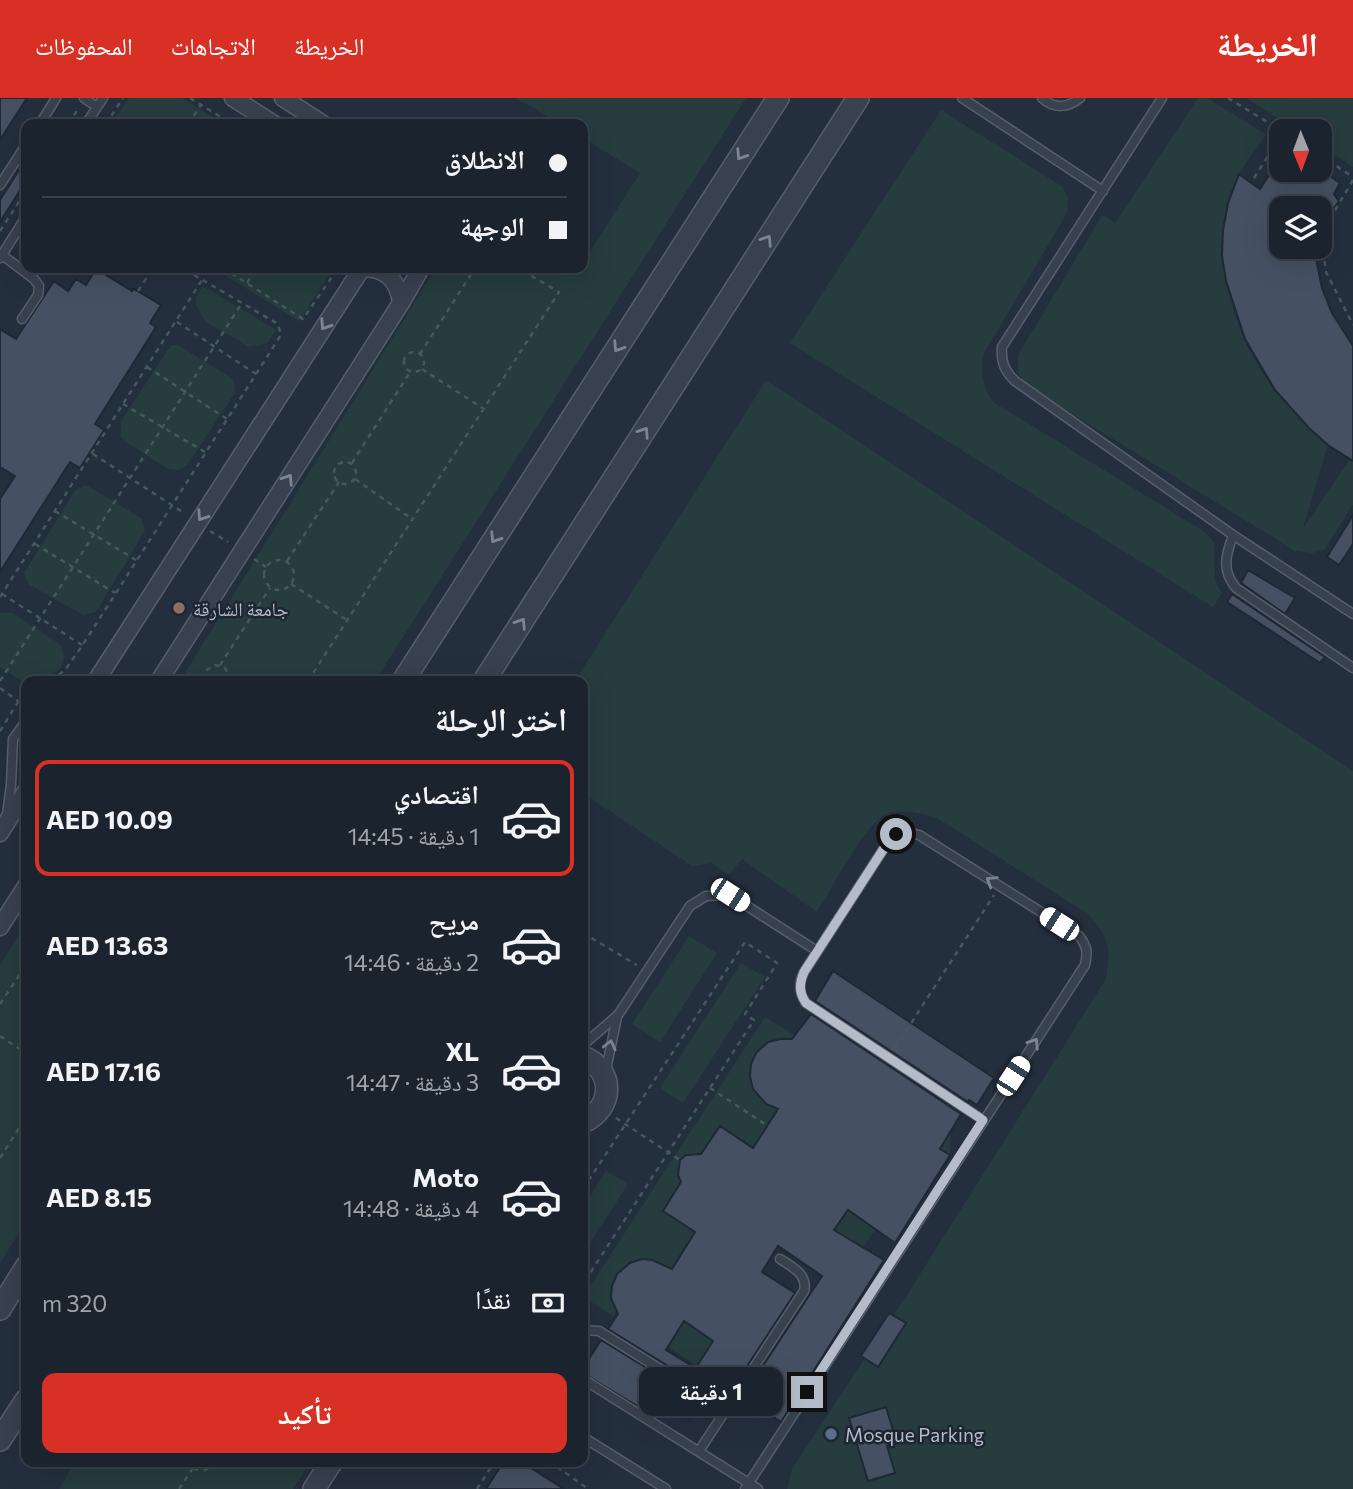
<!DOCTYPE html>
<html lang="ar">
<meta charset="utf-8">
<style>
:root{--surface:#1b232e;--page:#282f3a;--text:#f1f3f6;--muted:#a0a4aa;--line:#39404a;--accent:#d93025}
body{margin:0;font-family:Commissioner,"Noto Naskh Arabic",sans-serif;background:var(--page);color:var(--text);direction:rtl;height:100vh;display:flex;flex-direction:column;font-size:26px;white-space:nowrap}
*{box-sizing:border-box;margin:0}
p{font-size:23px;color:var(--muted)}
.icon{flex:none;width:38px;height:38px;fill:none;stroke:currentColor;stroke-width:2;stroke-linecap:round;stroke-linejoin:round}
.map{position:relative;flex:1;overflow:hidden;direction:ltr}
.panel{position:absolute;left:21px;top:578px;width:567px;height:791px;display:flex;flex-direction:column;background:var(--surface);border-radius:14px;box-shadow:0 7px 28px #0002,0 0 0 2px var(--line);direction:rtl}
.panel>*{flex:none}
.guide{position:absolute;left:21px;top:21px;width:567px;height:154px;border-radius:14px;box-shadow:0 7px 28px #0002,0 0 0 2px var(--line);direction:rtl;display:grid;align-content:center;height:154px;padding:0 21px;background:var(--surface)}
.needle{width:46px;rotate:179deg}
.tools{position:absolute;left:1269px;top:21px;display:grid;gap:14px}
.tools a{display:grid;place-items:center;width:63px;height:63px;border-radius:14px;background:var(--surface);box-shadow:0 7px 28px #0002,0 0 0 2px var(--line);font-size:35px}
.end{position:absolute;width:32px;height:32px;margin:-16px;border:9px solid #b4bcc9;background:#111;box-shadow:0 0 0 4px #111}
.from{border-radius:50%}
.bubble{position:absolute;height:49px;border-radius:14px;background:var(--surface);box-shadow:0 7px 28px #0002,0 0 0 2px var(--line);font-size:23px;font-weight:700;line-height:49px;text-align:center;direction:rtl}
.car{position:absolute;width:21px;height:42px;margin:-21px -10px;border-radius:9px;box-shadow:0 0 5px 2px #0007;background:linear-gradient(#fff 24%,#345 0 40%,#fff 0 76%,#345 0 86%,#fff 0)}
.guide b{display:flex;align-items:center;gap:24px;height:66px;font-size:26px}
.guide b+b{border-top:2px solid var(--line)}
.guide i{width:18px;height:18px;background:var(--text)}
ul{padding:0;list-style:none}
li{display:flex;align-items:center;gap:21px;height:116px;margin:0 14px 10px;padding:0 7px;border:4px solid transparent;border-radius:14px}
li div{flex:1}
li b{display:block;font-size:26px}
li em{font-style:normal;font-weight:700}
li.selected{border-color:var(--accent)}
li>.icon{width:63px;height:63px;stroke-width:1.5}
h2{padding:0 21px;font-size:32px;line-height:84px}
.pay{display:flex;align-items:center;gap:18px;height:77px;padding:0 21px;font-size:26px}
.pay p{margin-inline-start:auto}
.action{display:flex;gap:14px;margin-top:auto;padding:14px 21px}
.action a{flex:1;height:80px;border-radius:14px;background:var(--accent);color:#fff;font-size:28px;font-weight:700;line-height:80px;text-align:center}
header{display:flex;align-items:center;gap:42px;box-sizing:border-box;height:98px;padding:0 35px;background:var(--accent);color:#fff}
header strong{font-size:33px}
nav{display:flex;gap:38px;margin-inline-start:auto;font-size:24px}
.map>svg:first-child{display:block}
.green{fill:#263c3f}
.building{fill:#455162;stroke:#1f2835;stroke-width:2}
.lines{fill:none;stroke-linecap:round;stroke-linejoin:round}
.service-casing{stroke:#565f6c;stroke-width:11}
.minor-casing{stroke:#565f6c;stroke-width:19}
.tertiary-casing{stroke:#565f6c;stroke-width:24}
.path{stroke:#44595c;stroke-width:2.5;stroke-dasharray:5 5;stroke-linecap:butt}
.service{stroke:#38414e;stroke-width:8}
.minor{stroke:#38414e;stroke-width:16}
.tertiary{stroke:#38414e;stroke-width:21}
.oneway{stroke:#7c8592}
.route{stroke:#b4bcc9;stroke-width:9}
.education-dot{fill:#8d6e63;stroke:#1d2633;stroke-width:2.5}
.service-dot{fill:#5c6f8a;stroke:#1d2633;stroke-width:2.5}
.labels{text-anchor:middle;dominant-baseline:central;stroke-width:5;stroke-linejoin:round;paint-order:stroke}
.poi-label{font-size:19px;fill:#b4bcc9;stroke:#1d2633;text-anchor:start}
</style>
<header>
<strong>الخريطة</strong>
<nav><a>الخريطة</a><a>الاتجاهات</a><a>المحفوظات</a></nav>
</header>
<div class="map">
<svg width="1353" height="1391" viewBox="0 0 1353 1391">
<rect width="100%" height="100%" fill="#242f3e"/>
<!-- green -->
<path class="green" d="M129,0H182L224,26H111Z
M516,0H746L375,583H180L436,170H583V164L640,75L583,40V26H560Z
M1198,0H1208L1266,37C1257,50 1246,63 1239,76C1205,141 1231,239 1276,293C1292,312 1311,329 1328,347L1303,430L1350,361L1353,363V406L1325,451L1313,455L1295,453L1027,288L1018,275V257L1103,116L1115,125Z
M1246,0H1353V69L1320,47V33H1298Z
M941,12L1063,89L1068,101L1067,115L983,257C981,276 982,287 993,304L1205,434L1214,444L1215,483L1222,495L1213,509L790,245Z
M213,170H334L299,223Z
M203,188L276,232L267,245L249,249L205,223L196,207V199Z
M171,247H178L231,280L234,284L235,295L188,366L178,372L169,371L125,344L121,339V323Z
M766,282L1353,673V1391H787L792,1371L912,1189L1106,881C1111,847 1110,841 1087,815L935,719C922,716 900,710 886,716C864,727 831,792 817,814L742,761L729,777L712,765L692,768L583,695V583H575Z
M83,388H88L141,420L145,433L96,514L83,517L28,486L24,475L74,394Z
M0,515H13L60,546C75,577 42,580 23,584L0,569Z
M26,826V1124L0,1165V867Z
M689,838L717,855L660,944L632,926Z
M741,865L765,879L683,1005L660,990Z
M765,919L951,1032L950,1057L819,973L793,941C745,940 733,993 778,1011L753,1050L720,1028L664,1113L695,1134L672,1171C663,1166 652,1160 641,1162C615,1166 606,1192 617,1212L613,1218L583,1199Z
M890,1048L863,1122L876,1131L863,1149L834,1132Z
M606,1073L628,1086L583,1156V1109Z
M684,1223L713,1243L697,1268L668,1249Z
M76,1363H311L293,1391H59Z"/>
<!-- building -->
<path class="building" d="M0,0H27L0,42Z
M1281,58V72H1321L1340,85L1334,96L1339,103L1320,131V110H1281V149H1316V160L1322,190L1332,215L1353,248V363L1328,347L1309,330L1275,292L1245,241L1226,183L1222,158L1223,132L1228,105L1239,76L1260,91Z
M26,61V83L0,124V102Z
M96,171L132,193L134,191L161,207L150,225L156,229L95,326L104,332L80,370L70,364L0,474V401L15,378L0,369V231L16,241L54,183L68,193L76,181L86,187Z
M1353,417V446L1339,467L1327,459Z
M1248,472L1295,500L1285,516L1241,485Z
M1232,496L1325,559L1320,565L1227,504Z
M833,873L994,980L977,1007L969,1002L968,1004L815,903Z
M811,916L961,1016L940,1051L950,1057L895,1145L848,1112L834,1132L884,1162L781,1324L743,1298L822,1178L778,1148L762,1174L795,1195L732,1291L697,1268L713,1243L684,1223L666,1252L692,1268L686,1279L608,1231L618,1216L611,1200L612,1188L617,1176L630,1165L642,1161L652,1162L672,1171L695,1134L663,1113L681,1084L678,1077L680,1062L686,1057L701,1056L720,1028L753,1050L778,1011L766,1006L753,991L750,979L751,966L756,955L768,944L781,941H792Z
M889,1215L906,1225L878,1269L861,1258Z
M601,1242L679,1290L675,1296L698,1312L690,1322L665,1304L655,1319L583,1275V1270Z
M886,1309L897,1345L887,1348L895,1375L868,1383L849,1320Z
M504,1363H520L564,1391H486Z"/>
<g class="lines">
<defs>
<path id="service" d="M84,0L97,9
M962,0L1103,93
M1042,0C1054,11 1068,10 1080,0
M1162,0L1002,249C1001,264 1004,272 1015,283L1233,437L1353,516
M40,26L56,0
M86,26L103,0
M0,87L26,47
M2,157L34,181L39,188L38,197L22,221
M0,160L26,119
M1233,437C1226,457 1221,472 1236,490L1353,570
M7,716L11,687L13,641L26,623
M583,947L618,917L690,808L706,798L730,797L817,853
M606,972L617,919
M583,1232L599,1233L726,1312
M583,1281L758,1391
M583,1339L666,1391
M699,1353L804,1193C808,1176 792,1169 780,1161
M745,1391L1085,867C1088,854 1087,848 1079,838L919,737C907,733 900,734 890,741L804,874C798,886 799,895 806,905L983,1022"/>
<path id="minor" d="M233,0L274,26
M283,0L323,26
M96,583L362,170C385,170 398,181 401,205
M159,583L401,205L421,170
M0,735L26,693
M0,829L26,788"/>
<path id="tertiary" d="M403,583L778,0
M484,583L858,0
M583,959C615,971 614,1011 583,1024
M0,1211L26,1169
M0,1342L26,1302
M314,1391L332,1363"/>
</defs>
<!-- service casing -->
<use href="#service" class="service-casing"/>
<!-- minor casing -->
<use href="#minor" class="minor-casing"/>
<!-- tertiary casing -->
<use href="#tertiary" class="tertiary-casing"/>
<!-- path -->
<path class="path" d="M190,0L232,26
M1228,0L1282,33
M109,21L117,26
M69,26L79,9
M106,26L123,0
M188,26L201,7
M1320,57L1353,79
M1254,80L1281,38
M1353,82L1321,136L1326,174L1353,227
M0,133L26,93
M223,170L303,221L338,170
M247,185L256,170
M138,193L153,170
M177,224L256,276
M404 264a10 10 0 1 1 20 0a10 10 0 1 1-20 0Z
M420,256L475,170
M147,269L227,321
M422,271L484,311
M123,306L205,354
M93,356L184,415
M334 375a11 11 0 1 1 22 0a11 11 0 1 1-22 0Z
M352,365L410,274
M355,381L412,421
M55,413L136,462
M210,433L228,444
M35,446L115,495
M254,461L266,469
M264 477a15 15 0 1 1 30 0a15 15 0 1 1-30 0Z
M287,463L339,384
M291,486L347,522
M2,496L82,547
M0,499L202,182
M220,567L270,490
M0,583L242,205
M51,583L65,572L82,548L281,237L278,226L182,170
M206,583L207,572L215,567L225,570L228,576L227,583
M308,583L559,194L518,170
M0,590L18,603
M0,633L26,591
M583,835L637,867
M0,906L26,867
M0,938L26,955
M895,950L994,797
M710,990L765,1026
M616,1020L680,1062
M0,1060L26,1019
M583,1091L745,844L777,865L745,916L754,922L583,1186
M187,1363C194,1375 208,1376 215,1363
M549,1363L588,1391
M179,1391L193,1370
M477,1391L495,1363"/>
<!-- service -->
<use href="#service" class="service"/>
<!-- minor -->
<use href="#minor" class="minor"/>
<!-- tertiary -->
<use href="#tertiary" class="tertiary"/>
</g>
<!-- one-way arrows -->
<defs><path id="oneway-chevron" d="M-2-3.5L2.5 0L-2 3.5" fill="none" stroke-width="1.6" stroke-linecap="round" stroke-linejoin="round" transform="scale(1.75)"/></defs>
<g class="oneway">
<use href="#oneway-chevron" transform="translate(741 57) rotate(123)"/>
<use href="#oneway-chevron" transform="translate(767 142) rotate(-57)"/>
<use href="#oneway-chevron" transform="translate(325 227) rotate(123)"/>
<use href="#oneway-chevron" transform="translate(618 249) rotate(123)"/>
<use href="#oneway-chevron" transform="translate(644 334) rotate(-57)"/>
<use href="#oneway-chevron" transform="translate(288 381) rotate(-57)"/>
<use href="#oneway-chevron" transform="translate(202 418) rotate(123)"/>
<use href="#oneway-chevron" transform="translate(495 440) rotate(123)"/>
<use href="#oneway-chevron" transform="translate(521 525) rotate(-57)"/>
<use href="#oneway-chevron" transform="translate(991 783) rotate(-148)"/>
<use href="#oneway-chevron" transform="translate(1034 945) rotate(-57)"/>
<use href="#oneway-chevron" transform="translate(610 947) rotate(-77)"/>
</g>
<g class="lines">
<!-- route -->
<path class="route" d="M807,1294L983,1022L806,905C799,895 799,886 804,874L890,741L896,736"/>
</g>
<!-- markers -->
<circle class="education-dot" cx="179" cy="510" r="7"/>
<circle class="service-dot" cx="831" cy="1336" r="7"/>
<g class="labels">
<!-- poi labels -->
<g class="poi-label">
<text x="193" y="510">جامعة الشارقة</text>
<text x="845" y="1336">Mosque Parking</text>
</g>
</g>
</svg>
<div class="tools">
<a><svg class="needle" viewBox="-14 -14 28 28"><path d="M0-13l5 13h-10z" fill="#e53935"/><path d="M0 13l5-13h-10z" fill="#a0a4aa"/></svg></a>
<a><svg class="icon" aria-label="layers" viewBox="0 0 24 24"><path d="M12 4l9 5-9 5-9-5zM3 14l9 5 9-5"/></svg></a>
</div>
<i class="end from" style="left:896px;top:736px"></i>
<i class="end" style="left:807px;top:1294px"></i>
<div class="bubble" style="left:639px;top:1269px;width:144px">1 دقيقة</div>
<i class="car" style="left:730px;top:797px;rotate:123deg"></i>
<i class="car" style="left:1059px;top:826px;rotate:303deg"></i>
<i class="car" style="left:1013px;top:978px;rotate:33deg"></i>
<div class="guide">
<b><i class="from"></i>الانطلاق</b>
<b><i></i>الوجهة</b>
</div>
<section class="panel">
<h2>اختر الرحلة</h2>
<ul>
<li class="selected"><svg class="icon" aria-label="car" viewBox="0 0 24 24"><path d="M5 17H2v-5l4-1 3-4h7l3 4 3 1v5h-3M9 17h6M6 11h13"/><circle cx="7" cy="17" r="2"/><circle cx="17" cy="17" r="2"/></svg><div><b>اقتصادي</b><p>1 دقيقة · 14:45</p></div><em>AED 10.09</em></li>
<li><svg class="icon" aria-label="car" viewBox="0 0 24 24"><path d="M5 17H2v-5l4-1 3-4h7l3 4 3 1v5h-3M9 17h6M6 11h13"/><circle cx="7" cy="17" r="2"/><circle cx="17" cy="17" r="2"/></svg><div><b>مريح</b><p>2 دقيقة · 14:46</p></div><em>AED 13.63</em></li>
<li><svg class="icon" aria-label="car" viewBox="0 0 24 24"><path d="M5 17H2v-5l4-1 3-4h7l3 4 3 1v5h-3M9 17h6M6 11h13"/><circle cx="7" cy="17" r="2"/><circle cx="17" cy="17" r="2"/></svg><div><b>XL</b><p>3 دقيقة · 14:47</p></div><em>AED 17.16</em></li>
<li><svg class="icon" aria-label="car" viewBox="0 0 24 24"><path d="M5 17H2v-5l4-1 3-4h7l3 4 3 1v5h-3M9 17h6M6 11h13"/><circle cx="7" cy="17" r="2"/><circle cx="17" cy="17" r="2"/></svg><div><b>Moto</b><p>4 دقيقة · 14:48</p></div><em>AED 8.15</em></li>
</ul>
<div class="pay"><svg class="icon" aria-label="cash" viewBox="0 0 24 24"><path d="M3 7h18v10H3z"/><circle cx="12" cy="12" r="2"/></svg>نقدًا<p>320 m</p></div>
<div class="action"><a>تأكيد</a></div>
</section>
</div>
